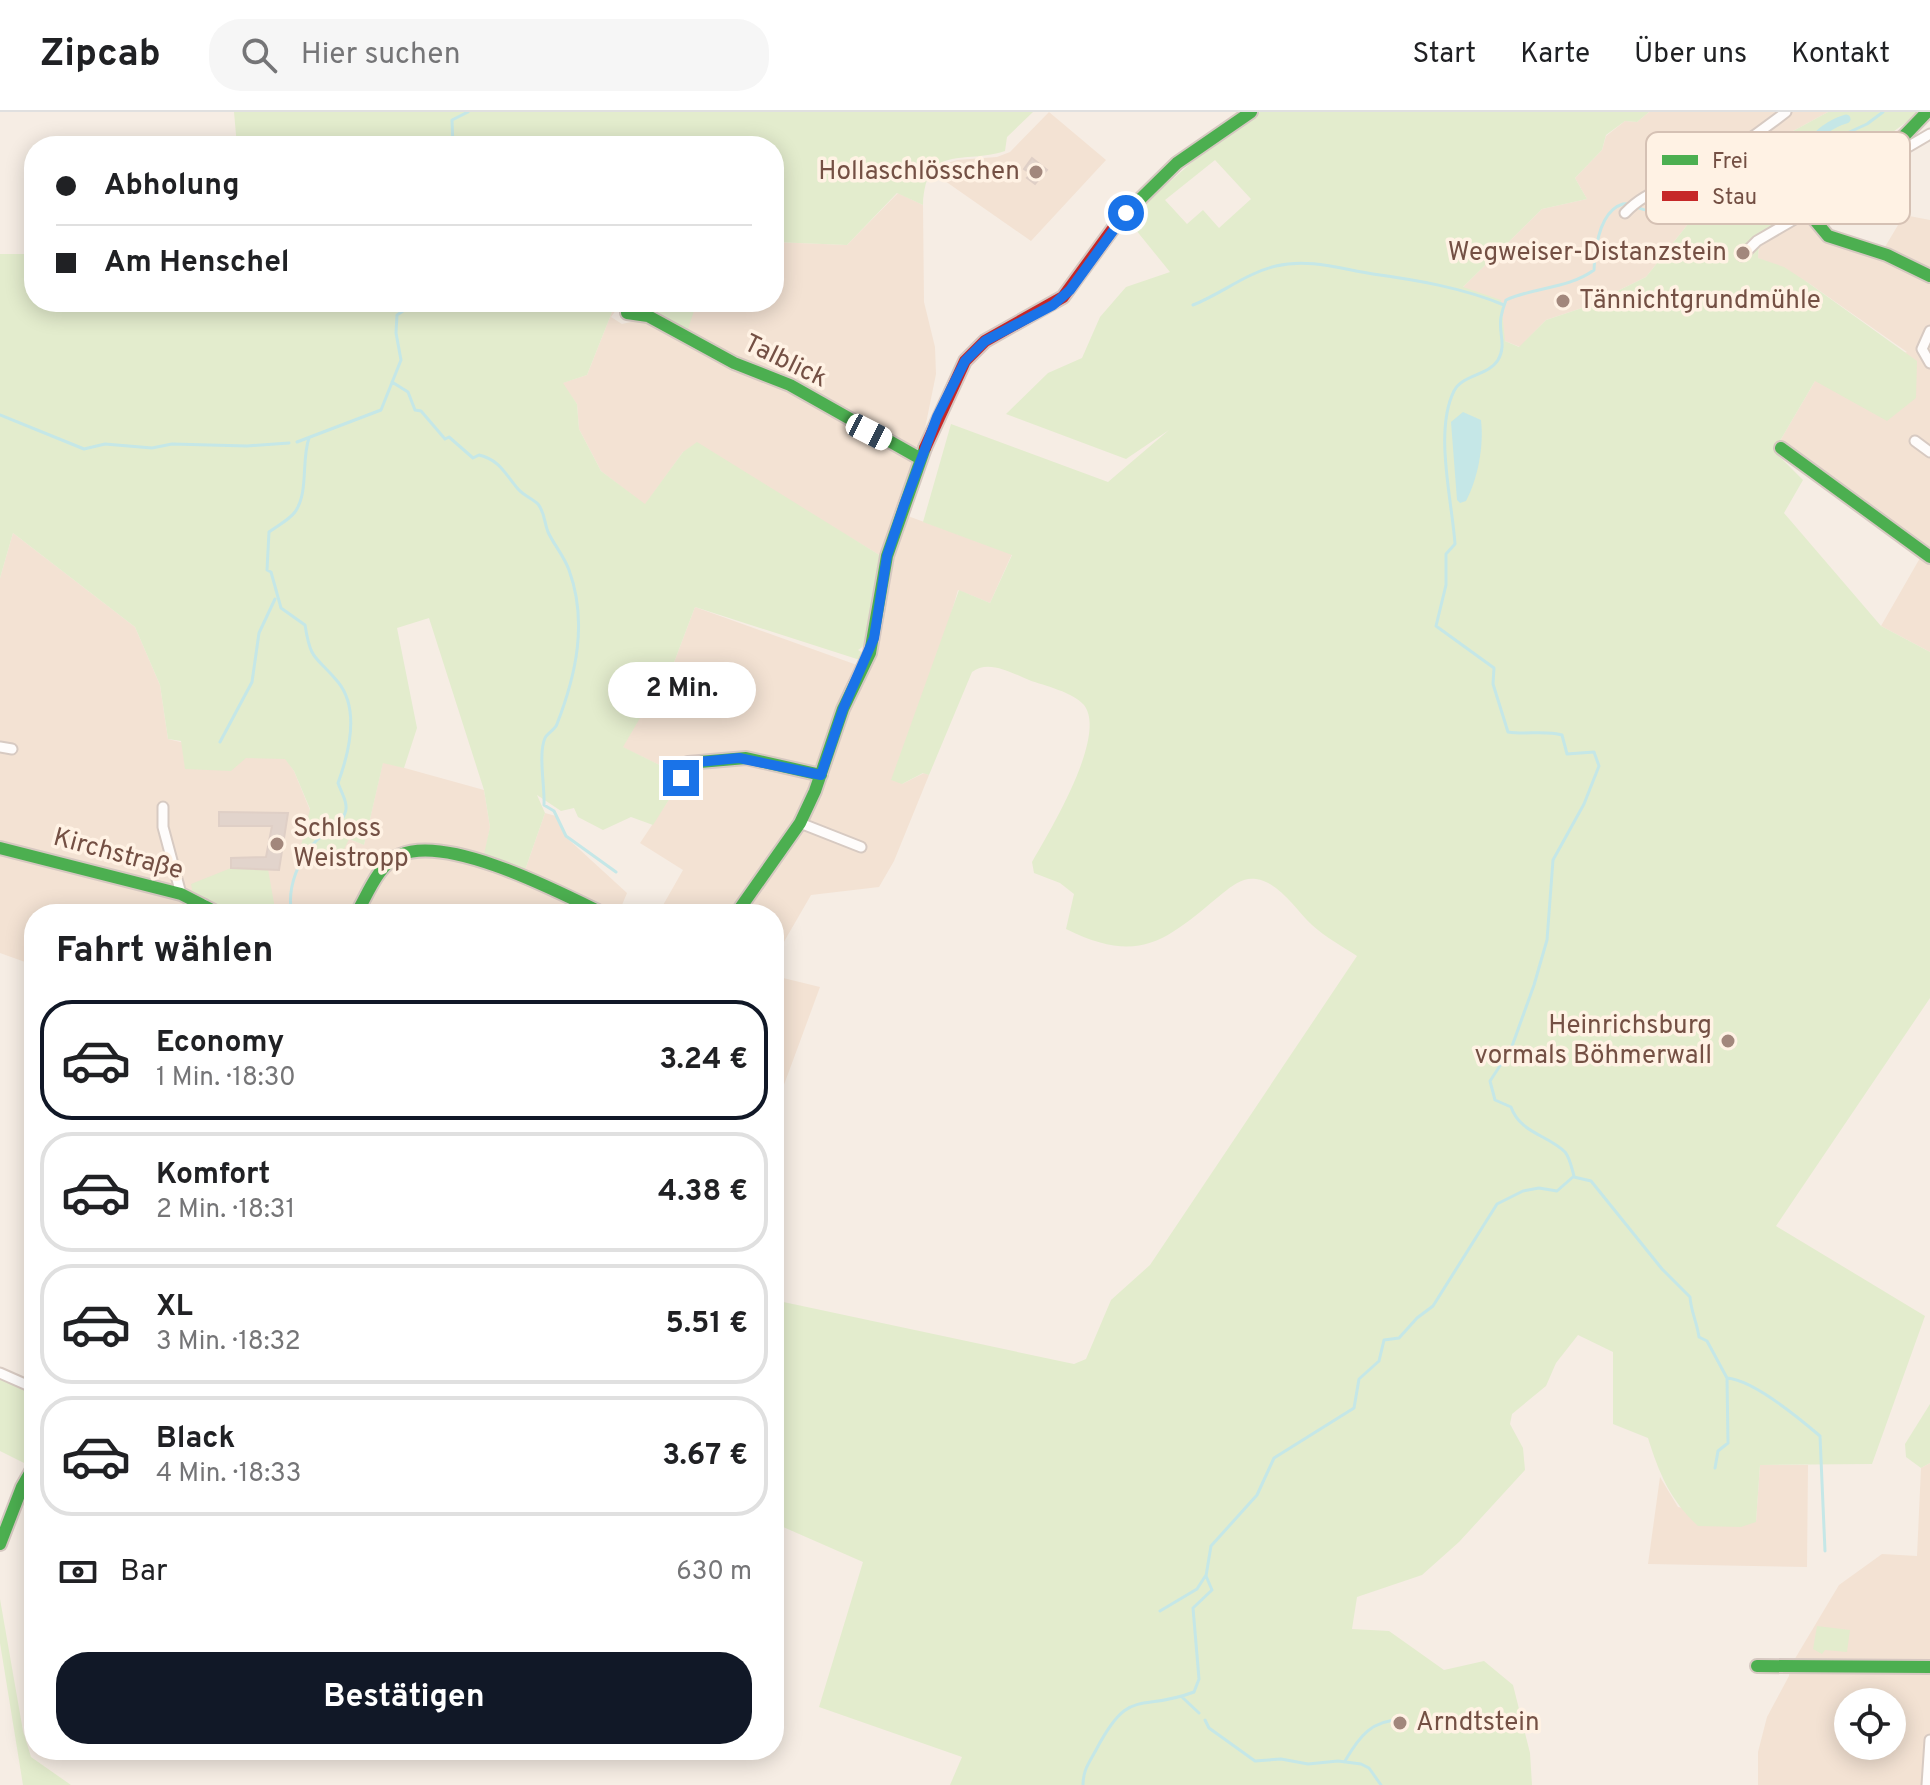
<!DOCTYPE html>
<html lang="de">
<meta charset="utf-8">
<style>
:root{--surface:#fff;--page:#f6f6f6;--text:#202124;--muted:#757577;--line:#e0e0e0;--accent:#111827}
body{margin:0;font-family:Overpass,sans-serif;background:var(--page);color:var(--text);height:100vh;display:flex;flex-direction:column;font-size:30px;white-space:nowrap}
*{box-sizing:border-box;margin:0}
p{font-size:26px;color:var(--muted)}
.icon{flex:none;width:44px;height:44px;fill:none;stroke:currentColor;stroke-width:2;stroke-linecap:round;stroke-linejoin:round}
.map{position:relative;flex:1;overflow:hidden}
.side{position:absolute;left:24px;top:792px;width:760px;height:856px;display:flex;flex-direction:column;background:var(--surface);border-radius:32px;box-shadow:0 4px 20px #0003}
.side>*{flex:none}
.top-card{position:absolute;left:24px;top:24px;width:760px;height:176px;border-radius:32px;box-shadow:0 4px 20px #0003;display:grid;align-content:center;height:176px;padding:0 32px;background:var(--surface)}
.tools{position:absolute;left:1834px;top:1576px;display:grid;gap:16px}
.tools a{display:grid;place-items:center;width:72px;height:72px;border-radius:50%;background:var(--surface);box-shadow:0 4px 20px #0003;font-size:40px}
.end{position:absolute;width:36px;height:36px;margin:-18px;border:10px solid #1a73e8;background:#fff;box-shadow:0 0 0 4px #fff}
.from{border-radius:50%}
.bubble{position:absolute;height:56px;border-radius:28px;background:var(--surface);box-shadow:0 4px 20px #0003;font-size:26px;font-weight:700;line-height:56px;text-align:center}
.car{position:absolute;width:24px;height:48px;margin:-24px -12px;border-radius:10px;box-shadow:0 0 6px 2px #0007;background:linear-gradient(#fff 24%,#345 0 40%,#fff 0 76%,#345 0 86%,#fff 0)}
.top-card b{display:flex;align-items:center;gap:28px;height:76px;font-size:30px}
.top-card b+b{border-top:2px solid var(--line)}
.top-card i{width:20px;height:20px;background:var(--text)}
ul{padding:0;list-style:none}
li{display:flex;align-items:center;gap:24px;height:120px;margin:0 16px 12px;padding:0 16px;border:4px solid var(--line);border-radius:32px}
li div{flex:1}
li b{display:block;font-size:30px}
li em{font-style:normal;font-weight:700}
li.selected{border-color:var(--accent)}
li>.icon{width:72px;height:72px;stroke-width:1.5}
h2{padding:0 32px;font-size:36px;line-height:96px}
.pay{display:flex;align-items:center;gap:20px;height:88px;padding:0 32px;font-size:30px}
.pay p{margin-inline-start:auto}
.action{display:flex;gap:16px;margin-top:auto;padding:16px 32px}
.action a{flex:1;height:92px;border-radius:32px;background:var(--accent);color:#fff;font-size:32px;font-weight:700;line-height:92px;text-align:center}
header{display:flex;align-items:center;gap:48px;box-sizing:border-box;height:112px;padding:0 40px;background:var(--surface);border-bottom:2px solid var(--line)}
header strong{font-size:38px}
nav{display:flex;gap:44px;margin-inline-start:auto;font-size:28px}
.search{width:560px;height:72px;background:var(--page);display:flex;align-items:center;gap:20px;box-sizing:border-box;padding:0 28px;border-radius:32px;color:var(--muted);font-size:30px}
.map>svg:first-child{display:block}
.residential{fill:#f3e2d3;fill-rule:evenodd}
.green{fill:#e3eccd;fill-rule:evenodd}
.water{fill:#c5e7e7}
.lines{fill:none;stroke-linecap:round;stroke-linejoin:round}
.stream{stroke:#c5e7e7;stroke-width:3}
.canal{stroke:#c5e7e7;stroke-width:9}
.building{fill:#e2d4cc;stroke:#dfcfc6;stroke-width:2}
.street-casing{stroke:#d7cac2;stroke-width:13}
.fast-casing{stroke:#d6c8c1;stroke-width:16}
.jam-casing{stroke:#d6c8c1;stroke-width:16}
.street{stroke:#fefcfb;stroke-width:9}
.fast{stroke:#4caf50;stroke-width:12}
.jam{stroke:#c62828;stroke-width:12}
.route{stroke:#1a73e8;stroke-width:10}
.poi-dot{fill:#a2877c;stroke:#fff2e4;stroke-width:3}
.labels{text-anchor:middle;dominant-baseline:central;stroke-width:7;stroke-linejoin:round;paint-order:stroke}
.poi-label{font-size:26px;fill:#745044;stroke:#fff2e4;text-anchor:end}
.street-label{font-size:26px;fill:#745044;stroke:#fff2e4}
.key{fill:#fff2e4;stroke:#d5c1b4;stroke-width:2}
.key-label{font-size:22px;fill:#745044}
</style>
<header>
<strong>Zipcab</strong>
<div class="search"><svg class="icon" aria-label="search" viewBox="0 0 24 24"><circle cx="10" cy="10" r="6"/><path d="M15 15l6 6"/></svg>Hier suchen</div>
<nav><a>Start</a><a>Karte</a><a>Über uns</a><a>Kontakt</a></nav>
</header>
<div class="map">
<svg width="1930" height="1673" viewBox="0 0 1930 1673">
<rect width="100%" height="100%" fill="#f6ede4"/>
<!-- residential -->
<path class="residential" d="M1049,0L1106,48L1031,129L935,62L945,52L957,48L997,45L1010,40Z
M1649,0H1828L1738,49L1646,165L1585,195L1546,208L1520,235L1505,229L1462,176L1542,97L1587,87L1575,66L1602,38L1606,24L1625,9L1637,10Z
M898,81L923,93L924,190L935,235L936,262L920,341L737,250L626,190H640L686,219L697,190H774V130L847,133Z
M1904,103L1930,108V540L1881,514L1920,446L1774,339L1815,269L1907,240L1807,170L1758,146L1759,131L1803,107L1810,109L1825,129L1879,145Z
M616,190H622L611,205L622,212L644,207L788,274L915,350L881,444L795,392L683,340L645,393L601,359L579,317L577,292L562,271L587,263Z
M905,403L1012,442L990,491L958,478L902,672L924,661L929,663L894,749L879,775L811,783L774,847V802H743L806,710L846,599L879,533L892,445Z
M13,421L135,515L160,573L168,627L246,646H285L294,659L310,698L349,727L364,733L383,650L484,678L490,715L484,747L595,802H34V856L31,848L25,850L0,841V466Z
M695,495L857,553L841,587L817,657L739,643L692,647L682,651L678,663L683,665L686,658L694,653L741,649L810,662L814,666L793,711L730,802H658L683,758L640,731L670,686L665,682L676,661L622,635L640,605L656,598Z
M545,701L556,704L567,726L627,781L622,793L634,802H614L524,761Z
M775,864L820,875L774,1000V867Z
M1930,1351V1673H1758V1640L1767,1605L1789,1564L1790,1555L1839,1473L1882,1442L1917,1444L1921,1356ZM1848,1590H1892V1634H1848Z
M1760,1353H1808L1807,1455L1648,1452L1660,1365L1678,1395L1756,1410Z"/>
<!-- green -->
<path class="green" d="M234,0H1033L1007,25L1005,39C963,53 926,30 923,93L897,81L847,133L774,130V34H237Z
M1260,0H1649L1637,10L1625,9L1606,23L1602,38L1575,66L1587,87L1542,97L1463,175L1501,188L1505,229L1519,235L1546,208L1585,195L1646,165L1738,49L1828,0H1920L1809,82L1804,95L1759,131L1758,146L1784,155L1807,170L1917,249L1916,286L1887,309L1815,269L1774,339L1803,368L1784,401L1881,514L1930,540V886L1776,1114L1925,1204L1872,1352L1760,1353L1756,1410L1741,1415L1698,1414C1670,1388 1659,1361 1648,1326L1613,1312V1240L1578,1223L1556,1251L1546,1274L1512,1302L1510,1312L1523,1336L1525,1358L1459,1430L1422,1463L1357,1485L1352,1517L1389,1519L1444,1558L1484,1549L1513,1573L1530,1641L1532,1673H950L962,1645L819,1595L863,1450L774,1411V1188L1074,1252L1086,1247L1111,1188L1150,1153L1357,844C1342,834 1325,825 1312,813C1296,798 1279,770 1256,767C1243,765 1233,773 1223,781C1166,828 1141,854 1066,817L1074,782L1060,771L1034,761L1032,750C1049,720 1108,624 1084,593C1073,580 1045,574 1029,568C1012,561 988,547 972,560L929,663L923,661L902,672L891,668L959,478L990,491L1012,443L923,410L951,312L1108,370L1169,318L1126,347L1006,302L1048,261L1082,246L1100,205L1126,175L1170,160L1127,107L1206,38ZM1215,48L1251,87L1219,116L1203,98L1187,112L1165,88Z
M0,142H34V190H616L587,263L563,271L577,292L579,317L601,359L645,392L683,340L697,330L881,444L867,532L858,538L863,541L860,548L695,495L656,598L640,606L623,635L676,661L665,682L670,686L653,713L631,705L603,718L578,705L574,696L561,699L537,683L545,701L524,761L483,747L490,715L484,678L429,506L397,516L417,616L404,656L383,651L364,733L349,727L336,754L299,742L310,697L294,659L285,647L246,646L231,659L185,657L181,629L168,627L160,573L135,515L13,421L0,466Z
M640,190H697L687,220Z
M231,756L268,757L275,797L228,802L193,782L191,772Z
M0,1265L34,1281V1335L26,1352L0,1339Z
M1930,1292V1351L1921,1356L1906,1345L1905,1332Z
M0,1487L23,1619L31,1645L71,1673H23L0,1531Z
M1817,1514L1850,1518L1847,1540L1825,1538L1822,1542L1813,1537Z"/>
<!-- water -->
<path class="water" d="M1463,300L1481,308C1484,334 1478,366 1466,389L1460,391L1457,388L1451,310Z"/>
<g class="lines">
<!-- stream -->
<path class="stream" d="M453,34L452,8L468,0
M1193,193C1221,182 1246,161 1276,154C1309,146 1341,157 1373,162C1417,168 1463,176 1504,193
M392,270L408,280L415,298L421,299L445,327L449,325L473,346L479,343C500,348 505,362 518,377C524,384 532,386 538,392C545,401 544,410 548,420C554,433 564,444 569,458C588,510 576,563 557,612C555,618 547,621 545,626C538,642 545,675 544,693L554,699L566,724L616,760
M0,303L84,337L105,332L152,336L172,332L247,334L289,331
M297,330L381,298L401,248L396,221L397,203L406,197L407,190
M220,630L252,570L259,521L275,487
M292,802C286,777 299,744 318,727C327,720 341,713 345,701C349,692 341,680 338,671C349,641 360,597 338,570C316,543 311,551 305,513L281,496L271,460L267,458L269,420C277,414 289,408 295,400C309,380 301,349 309,326
M1574,1065L1591,1069L1662,1157L1690,1185C1691,1200 1697,1210 1699,1225L1707,1229L1727,1266C1753,1268 1799,1306 1820,1324L1825,1439
M1715,1356L1718,1339L1728,1331L1727,1266
M1160,1499L1197,1477L1206,1463
M1182,1585L1199,1601
M1205,1608L1209,1616L1255,1649L1281,1647L1308,1652L1338,1649L1361,1652L1369,1656L1381,1673
M1345,1649C1359,1625 1372,1607 1402,1608
M1083,1673C1083,1658 1089,1651 1096,1638C1130,1573 1139,1601 1194,1580L1199,1567L1193,1496L1212,1478L1206,1464L1211,1434L1257,1383L1274,1346L1354,1296L1359,1267L1379,1249L1384,1228L1399,1226L1417,1206L1433,1194L1497,1092L1523,1079L1539,1076L1557,1079L1574,1064C1572,1057 1570,1046 1565,1040C1548,1023 1520,1021 1511,995L1495,988L1490,969L1511,937L1534,873L1547,828L1553,748L1584,692L1599,654L1594,640L1567,642L1562,623C1544,618 1527,623 1508,620L1493,572L1494,556L1436,514L1446,473V442L1455,432C1452,388 1434,319 1454,279C1463,262 1488,264 1498,248C1507,233 1498,220 1501,205C1502,200 1504,193 1506,188C1534,175 1568,177 1594,158C1595,138 1599,99 1623,92C1632,90 1638,98 1647,98C1655,98 1664,95 1672,95C1691,93 1709,99 1728,102L1761,75L1792,59L1832,28L1867,12L1883,0"/>
<!-- canal -->
<path class="canal" d="M1709,96C1737,82 1766,68 1791,49C1812,33 1819,15 1846,7"/>
</g>
<!-- building -->
<path class="building" d="M1032,46L1047,58L1035,72L1027,66L1031,62L1024,57Z
M219,700L288,701L279,758L231,756V746L266,745L272,714H219Z"/>
<g class="lines">
<defs>
<path id="street" d="M1838,71L1848,70L1930,22
M1625,101C1645,80 1661,79 1685,66C1721,47 1754,25 1786,0
M1742,144L1757,129L1812,97
M1930,219L1922,237L1930,251
M1915,329L1930,340
M0,635L12,637
M163,695V715L181,782
M800,711L861,735
M179,802L204,792
M0,1261L34,1276
M1927,1673L1930,1628"/>
<path id="fast" d="M1927,0L1904,24L1820,81L1812,97L1813,106L1828,124L1887,143L1930,164
M1120,107L1177,51L1251,0
M627,201L648,204L734,251L790,273L921,347
M1781,336L1930,445
M681,666L688,651L746,646L821,663
M0,736L181,782L220,802
M356,802C367,784 378,752 400,743C448,722 559,780 604,802
M736,802L800,711L815,679L843,597L870,541L887,444L925,336
M0,1432L22,1375L34,1354
M1757,1554L1930,1555"/>
<path id="jam" d="M925,336L965,249L985,229L1063,185L1120,107"/>
</defs>
<!-- street casing -->
<use href="#street" class="street-casing"/>
<!-- fast casing -->
<use href="#fast" class="fast-casing"/>
<!-- jam casing -->
<use href="#jam" class="jam-casing"/>
<!-- street -->
<use href="#street" class="street"/>
<!-- fast -->
<use href="#fast" class="fast"/>
<!-- jam -->
<use href="#jam" class="jam"/>
</g>
<g class="lines">
<!-- route -->
<path class="route" d="M681,666L688,651L739,646L821,663L843,597L874,526L887,444L904,393L937,305L965,249L985,229L1053,193L1070,178L1126,101"/>
</g>
<!-- markers -->
<g class="poi-dot">
<circle cx="1036" cy="60" r="8"/>
<circle cx="1743" cy="141" r="8"/>
<circle cx="1563" cy="189" r="8"/>
<circle cx="277" cy="732" r="8"/>
<circle cx="1728" cy="929" r="8"/>
<circle cx="1400" cy="1611" r="8"/>
</g>
<g class="labels">
<!-- poi labels -->
<g class="poi-label">
<text x="1020" y="60">Hollaschlösschen</text>
<text x="1727" y="141">Wegweiser-Distanzstein</text>
<text x="1579" y="189" text-anchor="start">Tännichtgrundmühle</text>
<text x="293" y="717" text-anchor="start">Schloss<tspan x="293" dy="30">Weistropp</tspan></text>
<text x="1712" y="914">Heinrichsburg<tspan x="1712" dy="30">vormals Böhmerwall</tspan></text>
<text x="1416" y="1611" text-anchor="start">Arndtstein</text>
</g>
<!-- street labels -->
<g class="street-label">
<text transform="translate(785 250) rotate(26)">Talblick</text>
<text transform="translate(118 743) rotate(15)">Kirchstraße</text>
</g>
</g>
<!-- legend -->
<rect x="1646" y="20" width="264" height="92" rx="12" class="key"/>
<rect x="1662" y="43" width="36" height="10" fill="#4caf50"/>
<rect x="1662" y="79" width="36" height="10" fill="#c62828"/>
<g class="key-label">
<text x="1712" y="56">Frei</text>
<text x="1712" y="92">Stau</text>
</g>
</svg>
<div class="tools">
<a><svg class="icon" aria-label="locate" viewBox="0 0 24 24"><circle cx="12" cy="12" r="6"/><path d="M12 2v4M12 18v4M2 12h4M18 12h4"/></svg></a>
</div>
<i class="end from" style="left:1126px;top:101px"></i>
<i class="end" style="left:681px;top:666px"></i>
<div class="bubble" style="left:608px;top:550px;width:148px">2 Min.</div>
<i class="car" style="left:869px;top:320px;rotate:117deg"></i>
<div class="top-card">
<b><i class="from"></i>Abholung</b>
<b><i></i>Am Henschel</b>
</div>
<section class="side">
<h2>Fahrt wählen</h2>
<ul>
<li class="selected"><svg class="icon" aria-label="car" viewBox="0 0 24 24"><path d="M5 17H2v-5l4-1 3-4h7l3 4 3 1v5h-3M9 17h6M6 11h13"/><circle cx="7" cy="17" r="2"/><circle cx="17" cy="17" r="2"/></svg><div><b>Economy</b><p>1 Min. · 18:30</p></div><em>3.24 €</em></li>
<li><svg class="icon" aria-label="car" viewBox="0 0 24 24"><path d="M5 17H2v-5l4-1 3-4h7l3 4 3 1v5h-3M9 17h6M6 11h13"/><circle cx="7" cy="17" r="2"/><circle cx="17" cy="17" r="2"/></svg><div><b>Komfort</b><p>2 Min. · 18:31</p></div><em>4.38 €</em></li>
<li><svg class="icon" aria-label="car" viewBox="0 0 24 24"><path d="M5 17H2v-5l4-1 3-4h7l3 4 3 1v5h-3M9 17h6M6 11h13"/><circle cx="7" cy="17" r="2"/><circle cx="17" cy="17" r="2"/></svg><div><b>XL</b><p>3 Min. · 18:32</p></div><em>5.51 €</em></li>
<li><svg class="icon" aria-label="car" viewBox="0 0 24 24"><path d="M5 17H2v-5l4-1 3-4h7l3 4 3 1v5h-3M9 17h6M6 11h13"/><circle cx="7" cy="17" r="2"/><circle cx="17" cy="17" r="2"/></svg><div><b>Black</b><p>4 Min. · 18:33</p></div><em>3.67 €</em></li>
</ul>
<div class="pay"><svg class="icon" aria-label="cash" viewBox="0 0 24 24"><path d="M3 7h18v10H3z"/><circle cx="12" cy="12" r="2"/></svg>Bar<p>630 m</p></div>
<div class="action"><a>Bestätigen</a></div>
</section>
</div>
